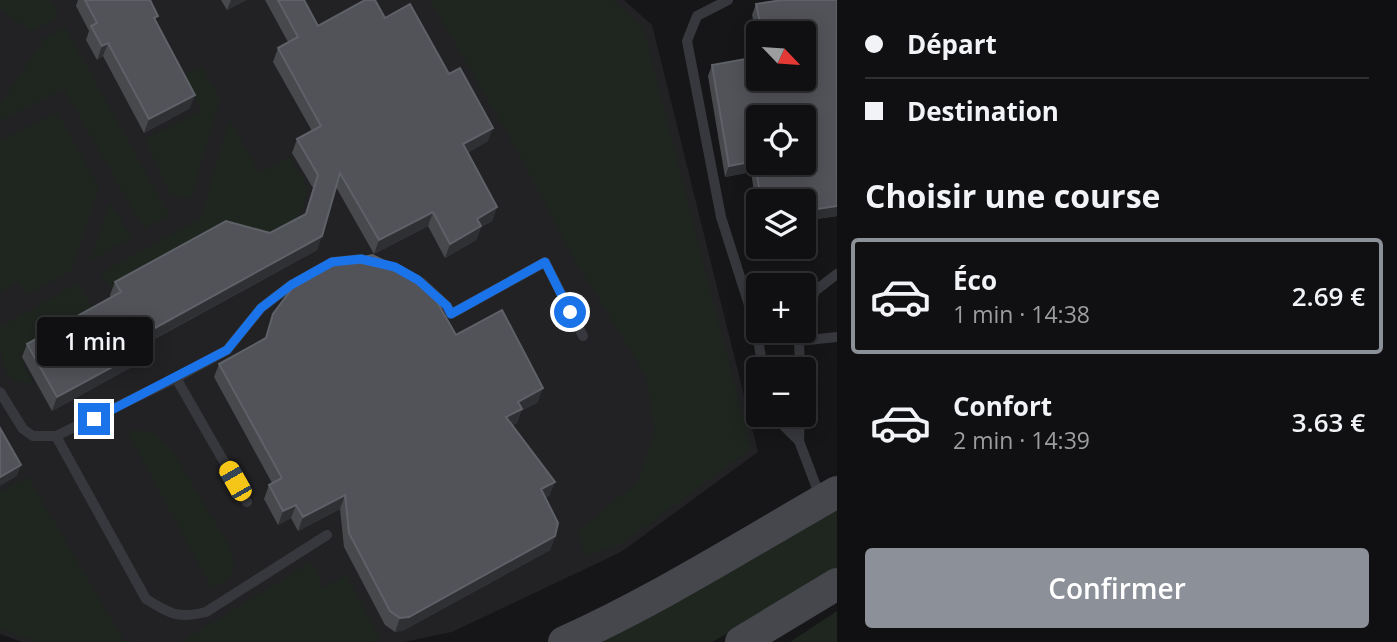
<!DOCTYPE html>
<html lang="fr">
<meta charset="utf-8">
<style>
:root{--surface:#101012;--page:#1e1e20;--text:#f1f3f6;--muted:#9c9d9f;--line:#303032;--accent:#8c9099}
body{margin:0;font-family:"Open Sans",sans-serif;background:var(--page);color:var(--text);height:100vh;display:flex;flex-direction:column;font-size:26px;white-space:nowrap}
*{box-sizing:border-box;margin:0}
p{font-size:23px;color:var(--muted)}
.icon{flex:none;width:38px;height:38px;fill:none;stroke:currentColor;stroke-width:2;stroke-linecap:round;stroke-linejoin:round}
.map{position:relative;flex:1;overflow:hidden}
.panel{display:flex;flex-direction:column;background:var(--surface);width:560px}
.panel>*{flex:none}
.top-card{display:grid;align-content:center;height:154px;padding:0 28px;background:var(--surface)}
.needle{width:46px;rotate:115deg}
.buttons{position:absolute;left:746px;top:21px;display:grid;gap:14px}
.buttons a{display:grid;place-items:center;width:70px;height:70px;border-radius:7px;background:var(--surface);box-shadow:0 4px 18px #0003,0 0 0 2px var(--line);font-size:35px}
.end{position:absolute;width:32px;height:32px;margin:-16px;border:9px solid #1a73e8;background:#fff;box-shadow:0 0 0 4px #fff}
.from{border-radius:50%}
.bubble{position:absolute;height:49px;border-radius:7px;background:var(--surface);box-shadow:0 4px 18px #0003,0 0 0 2px var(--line);font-size:23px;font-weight:600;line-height:49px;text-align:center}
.car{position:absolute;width:21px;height:42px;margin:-21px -10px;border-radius:9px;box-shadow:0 0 5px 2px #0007;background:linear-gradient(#f5c518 24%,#345 0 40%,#f5c518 0 76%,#345 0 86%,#f5c518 0)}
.top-card b{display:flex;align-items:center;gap:24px;height:66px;font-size:26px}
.top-card b+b{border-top:2px solid var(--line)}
.top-card i{width:18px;height:18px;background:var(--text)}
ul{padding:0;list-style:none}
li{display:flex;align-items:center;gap:21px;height:116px;margin:0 14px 10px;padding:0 14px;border:4px solid transparent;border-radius:7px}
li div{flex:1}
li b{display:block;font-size:26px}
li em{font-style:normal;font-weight:600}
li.active{border-color:var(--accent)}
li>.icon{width:63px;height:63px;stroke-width:1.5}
h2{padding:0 28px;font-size:32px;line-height:84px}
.action{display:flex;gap:14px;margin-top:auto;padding:14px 28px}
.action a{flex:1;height:80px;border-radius:7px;background:var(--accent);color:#fff;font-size:28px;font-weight:600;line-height:80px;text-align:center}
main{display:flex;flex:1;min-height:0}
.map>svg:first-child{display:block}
.built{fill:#222225}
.green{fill:#1e261f}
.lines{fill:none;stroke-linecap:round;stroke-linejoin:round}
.lane{stroke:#37383d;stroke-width:10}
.secondary{stroke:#45474d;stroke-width:32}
.wall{fill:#47494d}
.shaded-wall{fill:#2f3033}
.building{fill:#525359;stroke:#5f6168;stroke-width:2;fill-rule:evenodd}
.route{stroke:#1a73e8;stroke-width:9}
</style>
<main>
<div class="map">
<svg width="837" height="642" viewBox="0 0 837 642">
<rect width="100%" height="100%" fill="#161618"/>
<!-- built -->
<path class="built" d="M0,0H624L652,25L758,452L621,552L452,632L404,642H22L0,634Z"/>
<!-- green -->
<path class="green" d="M0,0H50L59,16L32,32L0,9Z
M430,0H612L643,27L751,449L620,545L585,556L578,532L637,482L655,432L646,376L570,252L522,159Z
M65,27L169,215L144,229L64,89L0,121V105L45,38Z
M201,66L220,98L192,195L187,199L170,194L145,139L201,111L183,76Z
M57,112L99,187L71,271L26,295L18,281L0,292V141Z
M229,119L260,173L290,157L308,188L298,223L264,241L226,227L111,288L101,273L201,218Z
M110,203L132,237L90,261Z
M78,283L93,310L19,355L33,382C0,389 0,350 0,327Z
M127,431H150L171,449L231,549L234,560L232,576L212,589Z
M28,477L124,641L139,642H37L0,629V492Z
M837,507V568L806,590L712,642H586Z
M311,562L324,588L346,574L381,640L371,642H181Z
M837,611V642H790Z"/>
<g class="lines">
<!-- lane -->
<path class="lane" d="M728,0L697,16L687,41L721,217L756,327L763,369
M421,282L447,306L451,314L545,262L583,336
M803,327L815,291L837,274
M800,369L799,341L837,337
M176,378L247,502
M0,392L23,429L33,436H56L176,378L227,350L261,308L291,285L332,262L361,259L368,261
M773,415L799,441L821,499
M56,436L146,599C170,614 178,619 206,612L327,535
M799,441L800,415"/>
<!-- secondary -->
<path class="secondary" d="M564,642C658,600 747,543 837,492
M741,642L837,584"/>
</g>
<!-- wall -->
<path class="wall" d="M78,0H151L156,22L190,108L144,133L103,56L97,60L86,40L89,31L76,6Z
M221,0H246L227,10Z
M265,0H304L318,26L385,18L449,74L488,141L467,153L497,207L492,221L481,227L476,240L445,258L428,226L374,254L336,187L317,250L149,342L151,346L146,359L52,411L22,357L27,344L111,298L110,295L115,282L270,233L305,214L313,188L292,153L297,139L312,131L273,62L278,48L288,42Z
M837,0V216L803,221V201H758V218L751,172L725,177L708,76L712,65L752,58L749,39L753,28H755L752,15L756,4Z
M273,314L456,335L538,402L521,411L517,423L512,425L550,495L545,498L555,536L550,550L404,630L395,632L385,625L344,547L340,509L298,531L291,518L278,525L264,499L269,485L272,483L214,377L219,364L265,339Z"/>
<!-- shaded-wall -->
<path class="shaded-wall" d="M231,0H246L227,10Z
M108,43L103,56L97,60L102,46Z
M195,95L190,108L144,133L149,119Z
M493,128L488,141L458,158L463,144Z
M755,161L751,172L725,177L729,166Z
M837,206V216L803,221V211Z
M497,207L492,221L481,227L476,240L445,258L450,244L477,219Z
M433,212L428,226L374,254L379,240Z
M322,236L317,250L139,347L144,334Z
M151,346L146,359L52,411L57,397Z
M543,388L538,402L521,411L517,423L501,431L506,417L518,402Z
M21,465L17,476L0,486V477Z
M555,482L550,495L536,503L541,489Z
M345,495L340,509L298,531L303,517Z
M296,505L291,518L278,525L283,511Z
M555,536L550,550L404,630L395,632L400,618Z"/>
<!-- building -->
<path class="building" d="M85,0H150L158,16L154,18L195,95L149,119L108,43L102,46L91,26L97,23Z
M278,0H304L318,26L365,0H375L385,18L410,4L449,74L460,68L493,128L463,144L497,207L477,219L481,226L450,244L433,212L379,240L340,173L322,236L144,334L151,346L57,397L27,344L121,292L115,282L226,221L270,233L306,214L318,175L297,139L321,126L278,48L298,37Z
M782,0H837V206L803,211V201H761L755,161L729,166L712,65L757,57L753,28L761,27L756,4ZM758,33H803V79H758ZM758,117H803V163H758Z
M372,255L414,275L429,288L456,335L502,310L543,388L518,402L522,409L506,417L555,482L541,489L558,523L555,536L409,617L400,618L390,611L349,533L345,495L303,517L296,505L283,511L269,485L282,478L219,364L266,338L273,314L299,279L313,271Z
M0,428L21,465L0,477Z"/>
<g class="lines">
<!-- route -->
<path class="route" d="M94,419L227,350L261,308L291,285L332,262L361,259L395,267L418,280L447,306L451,314L545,262L570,312"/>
</g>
</svg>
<div class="buttons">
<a><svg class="needle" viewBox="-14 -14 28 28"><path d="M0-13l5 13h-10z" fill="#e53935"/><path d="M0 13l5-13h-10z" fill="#9c9d9f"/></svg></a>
<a><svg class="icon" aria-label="locate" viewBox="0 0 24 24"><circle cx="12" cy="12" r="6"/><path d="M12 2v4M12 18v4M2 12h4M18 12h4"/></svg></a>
<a><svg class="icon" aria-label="layers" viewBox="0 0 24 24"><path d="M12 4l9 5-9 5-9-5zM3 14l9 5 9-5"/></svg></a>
<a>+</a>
<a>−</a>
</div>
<i class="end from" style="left:570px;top:312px"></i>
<i class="end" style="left:94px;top:419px"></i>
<div class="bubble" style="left:37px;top:317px;width:116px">1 min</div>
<i class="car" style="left:235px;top:481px;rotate:330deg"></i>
</div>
<section class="panel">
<div class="top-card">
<b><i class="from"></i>Départ</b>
<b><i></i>Destination</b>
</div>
<h2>Choisir une course</h2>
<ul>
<li class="active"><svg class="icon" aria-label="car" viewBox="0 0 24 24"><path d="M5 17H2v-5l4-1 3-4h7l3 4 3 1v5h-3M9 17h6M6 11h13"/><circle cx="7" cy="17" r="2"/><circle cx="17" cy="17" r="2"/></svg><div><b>Éco</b><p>1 min · 14:38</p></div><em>2.69 €</em></li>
<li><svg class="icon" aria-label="car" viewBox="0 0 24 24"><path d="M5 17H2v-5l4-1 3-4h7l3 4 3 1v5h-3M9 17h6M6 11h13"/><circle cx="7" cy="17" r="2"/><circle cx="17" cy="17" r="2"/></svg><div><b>Confort</b><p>2 min · 14:39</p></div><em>3.63 €</em></li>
</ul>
<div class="action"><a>Confirmer</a></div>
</section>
</main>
